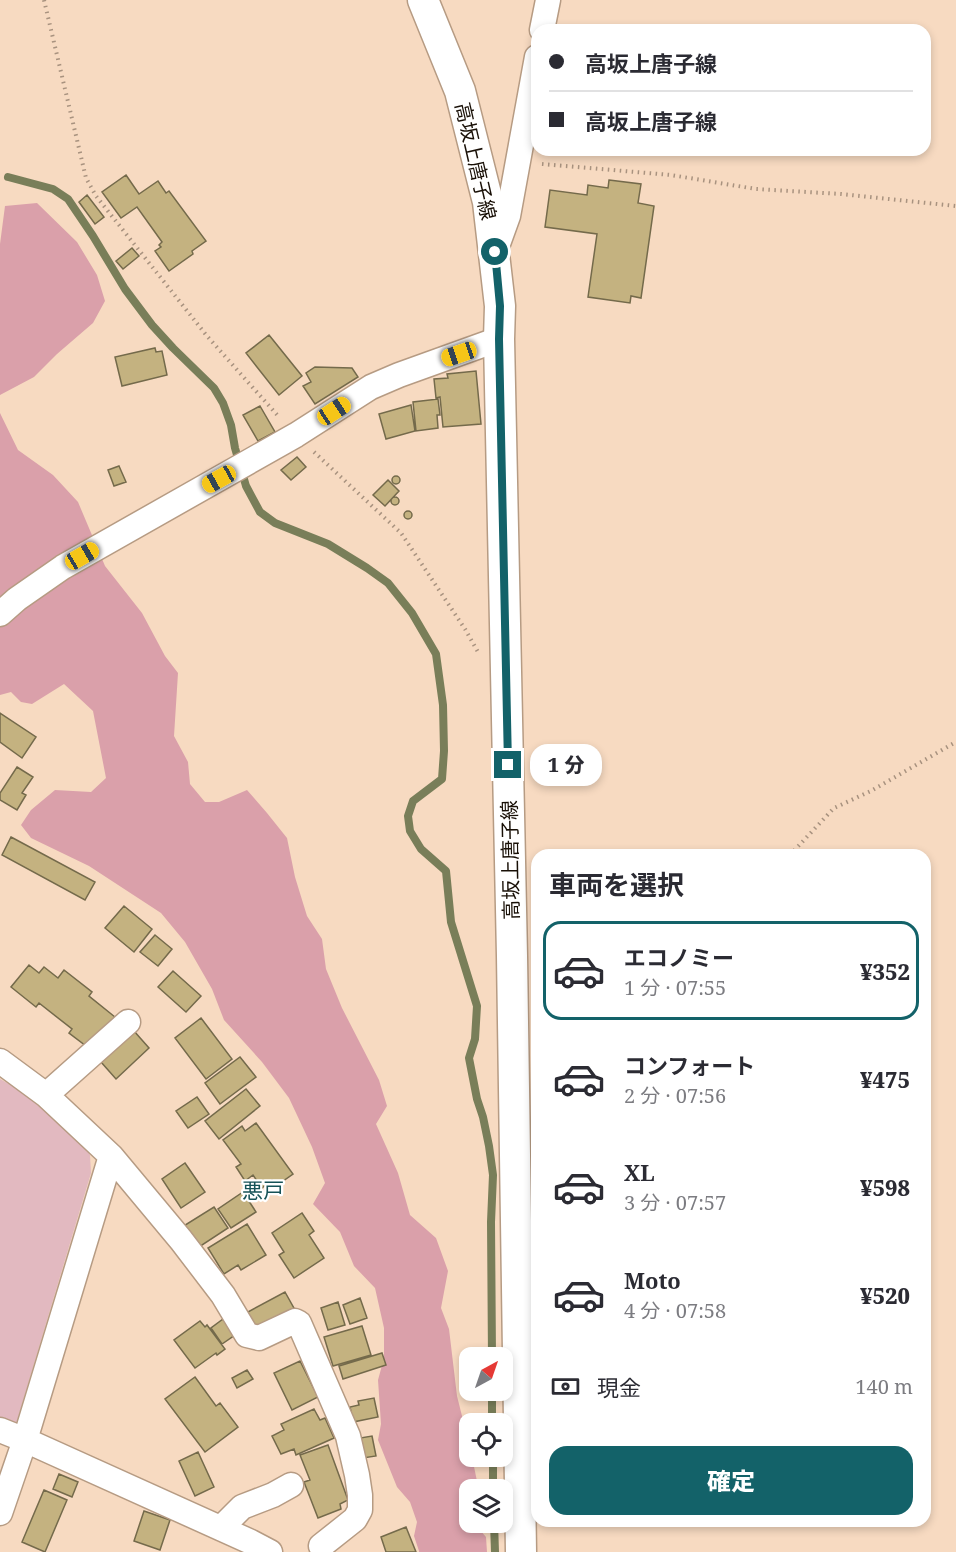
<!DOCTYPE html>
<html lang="ja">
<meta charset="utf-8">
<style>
:root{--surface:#fff;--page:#f2f2f3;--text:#2b2b33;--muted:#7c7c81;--line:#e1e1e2;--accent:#136269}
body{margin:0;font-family:"Noto Serif","Noto Sans JP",serif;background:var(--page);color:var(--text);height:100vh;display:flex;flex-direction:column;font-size:22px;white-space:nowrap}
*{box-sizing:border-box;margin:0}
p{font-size:20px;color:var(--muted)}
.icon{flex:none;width:33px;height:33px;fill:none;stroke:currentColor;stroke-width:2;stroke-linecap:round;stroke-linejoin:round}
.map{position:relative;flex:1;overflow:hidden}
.side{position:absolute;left:531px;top:849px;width:400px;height:678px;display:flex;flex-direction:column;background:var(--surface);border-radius:18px;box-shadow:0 3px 9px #0003}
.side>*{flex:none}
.hud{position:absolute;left:531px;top:24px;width:400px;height:132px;border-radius:18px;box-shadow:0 3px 9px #0003;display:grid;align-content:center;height:132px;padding:0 18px;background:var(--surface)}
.needle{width:39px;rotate:40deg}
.buttons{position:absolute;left:459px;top:1347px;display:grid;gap:12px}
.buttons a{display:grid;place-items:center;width:54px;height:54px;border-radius:12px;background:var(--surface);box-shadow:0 3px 9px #0003;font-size:30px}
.end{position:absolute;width:27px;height:27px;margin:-14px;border:8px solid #136269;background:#fff;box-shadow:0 0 0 3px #fff}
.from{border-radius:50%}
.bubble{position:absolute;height:42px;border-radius:18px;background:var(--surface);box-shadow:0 3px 9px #0003;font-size:20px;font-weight:800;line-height:42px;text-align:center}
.car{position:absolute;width:18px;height:36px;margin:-18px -9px;border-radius:8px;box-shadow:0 0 4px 2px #0007;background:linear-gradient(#f5c518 24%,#345 0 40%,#f5c518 0 76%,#345 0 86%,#f5c518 0)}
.hud b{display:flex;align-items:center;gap:21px;height:57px;font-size:22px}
.hud b+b{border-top:2px solid var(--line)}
.hud i{width:15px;height:15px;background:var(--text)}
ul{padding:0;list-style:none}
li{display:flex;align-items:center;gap:18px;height:99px;margin:0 12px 9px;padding:0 6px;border:3px solid transparent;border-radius:18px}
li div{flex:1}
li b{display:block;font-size:22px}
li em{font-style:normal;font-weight:800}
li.current{border-color:var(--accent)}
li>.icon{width:54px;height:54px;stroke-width:1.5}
h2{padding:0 18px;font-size:27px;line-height:72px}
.pay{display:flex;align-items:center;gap:15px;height:66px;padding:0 18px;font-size:22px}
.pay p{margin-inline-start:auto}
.button{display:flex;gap:12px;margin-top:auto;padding:12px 18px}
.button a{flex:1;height:69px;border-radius:18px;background:var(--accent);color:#fff;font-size:24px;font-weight:800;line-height:69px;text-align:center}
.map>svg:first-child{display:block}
.green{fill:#e2b9c0}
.forest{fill:#daa0aa}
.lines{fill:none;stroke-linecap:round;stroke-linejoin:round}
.stream{stroke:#797e59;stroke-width:8}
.building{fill:#c4b280;stroke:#746a4b;stroke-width:1.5}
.minor-casing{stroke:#b69b83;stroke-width:27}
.major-casing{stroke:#b69b83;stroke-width:33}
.path{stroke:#a8927f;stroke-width:4;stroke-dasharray:1.5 4.5;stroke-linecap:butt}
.minor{stroke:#fff;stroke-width:24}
.major{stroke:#fff;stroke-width:30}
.route{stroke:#136269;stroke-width:8}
.labels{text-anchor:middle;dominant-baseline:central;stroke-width:4.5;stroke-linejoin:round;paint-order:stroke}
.street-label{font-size:20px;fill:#180f06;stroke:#fff}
.neighbourhood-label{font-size:21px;fill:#165257;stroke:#fff}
</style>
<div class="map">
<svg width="956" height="1552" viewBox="0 0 956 1552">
<rect width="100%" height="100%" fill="#f7dac1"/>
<!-- green -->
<path class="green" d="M0,1079L23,1092L83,1144L90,1155L91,1173L16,1424L0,1421Z"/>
<!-- forest -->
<path class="forest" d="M37,203L77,242L97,275L105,301L93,323L57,354L34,377L0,395V244L5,206Z
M0,413L18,450L53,475L78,502L105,566L142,613L165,656L178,673L174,736L188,762L190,784L205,802H219L247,790L267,813L287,838L295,877L307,916L322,939L326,969L342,1008L379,1080L387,1106L376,1124L398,1173L410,1215L436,1238L448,1271L441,1308L449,1329L457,1396L469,1444L470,1456L472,1457L478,1486V1489L470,1490V1522L474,1523L486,1537L487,1552H419V1551L414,1536L417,1522L410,1502L397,1487L378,1440L381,1424L378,1380L384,1358V1328L375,1288L354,1266L340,1232L313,1204L325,1183L312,1147L289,1098L262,1062L224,1020L212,989L185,942L161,913L89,866L31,838L21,825L31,810L55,790L91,792L106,778L93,711L64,684L32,704L21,702L11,692L0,695Z"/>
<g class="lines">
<!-- stream -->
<path class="stream" d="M8,177L53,189L68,199L93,236L125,289L152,325L173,348L214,388L223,403L231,425L235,448L246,486L260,512L275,523L328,544L367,568L388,583L412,613L436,654L443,705L444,751L442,779L413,801L408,816L410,831L421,849L446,871L451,922L477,1006L475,1039L469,1058L477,1099L483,1117L489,1146L493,1175L491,1222L492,1358
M492,1390V1424
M493,1456V1490
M494,1522L495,1552"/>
</g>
<!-- building -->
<path class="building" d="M126,175L139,194L158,181L166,193L169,191L206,241L192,251L193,254L169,271L155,251L161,247L159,245L162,242L137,207L121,218L102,192Z
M609,180L641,184L638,203L654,206L641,298L631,296L630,303L588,297L597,234L545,227L550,190L587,195L588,185L608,188Z
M87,195L104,217L95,224L79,202Z
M132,248L139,256L123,269L116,261Z
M269,335L302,376L279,395L246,353Z
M155,348L156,352L162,351L167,375L122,386L115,357Z
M315,367L352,368L358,377L315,404L303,386L311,382L306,373Z
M476,371L481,424L443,427L440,397L436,398L434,379L448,378L447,374Z
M438,399L440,415H437L438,428L416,431L413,402Z
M411,405L415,431L386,439L379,414Z
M260,406L275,432L258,441L243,415Z
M297,457L306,467L291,480L281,470Z
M119,466L126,482L114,486L108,470Z
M392 480a4 4 0 1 1 8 0a4 4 0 1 1-8 0Z
M388,480L399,491L385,506L373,495Z
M391 501a4 4 0 1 1 8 0a4 4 0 1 1-8 0Z
M404 515a4 4 0 1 1 8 0a4 4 0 1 1-8 0Z
M0,713L36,737L22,758L0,742Z
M17,767L33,777L22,793L26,795L17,810L0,800V793Z
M11,837L95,882L85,900L2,855Z
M124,906L152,929L134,952L105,928Z
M155,935L172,949L158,966L140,952Z
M29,965L39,973L44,967L58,978L64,970L92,992L89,996L115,1017L90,1049L69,1033L72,1029L39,1003L36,1007L11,987Z
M173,971L201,996L186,1012L158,987Z
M201,1018L232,1059L206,1079L175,1038Z
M134,1031L149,1048L116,1079L101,1062Z
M240,1057L256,1077L220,1104L205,1083Z
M246,1089L260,1106L219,1139L205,1121Z
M197,1097L209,1114L188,1128L176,1111Z
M256,1123L293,1174L276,1186L272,1180L262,1188L253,1175L245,1181L236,1167L241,1164L223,1140L242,1126L245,1131Z
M185,1163L205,1192L181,1208L162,1179Z
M243,1192L256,1212L231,1228L218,1209Z
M214,1207L228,1228L196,1249L182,1227Z
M302,1213L314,1231L309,1235L324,1258L294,1278L279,1255L284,1252L272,1233Z
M247,1224L266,1255L241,1270L238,1265L224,1274L208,1248Z
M285,1292L295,1310L257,1331L246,1313Z
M360,1298L367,1318L350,1324L343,1305Z
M338,1302L345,1325L328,1330L321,1308Z
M223,1319L235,1335L222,1344L211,1328Z
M200,1321L205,1327L207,1325L225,1349L217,1355L216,1353L195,1368L174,1340Z
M362,1326L371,1355L333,1366L324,1337Z
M382,1353L386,1365L343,1379L339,1366Z
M300,1361L318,1397L292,1410L274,1373Z
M247,1370L253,1379L237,1388L232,1378Z
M195,1377L216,1406L220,1403L238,1427L205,1452L165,1399Z
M374,1398L378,1417L353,1422L350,1407L359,1405L358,1401Z
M314,1409L320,1420L325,1418L334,1438L296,1455L294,1449L281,1454L272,1436L284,1430L281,1424Z
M372,1436L376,1456L363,1458L360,1438Z
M328,1445L348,1500L340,1504L341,1509L318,1518L304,1482L310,1480L300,1455Z
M198,1452L214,1487L195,1496L179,1461Z
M59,1474L78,1482L72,1497L53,1489Z
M44,1490L67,1500L45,1552L22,1542Z
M144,1511L170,1520L160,1550L134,1541Z
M406,1527L416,1552H386L381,1537Z"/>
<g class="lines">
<defs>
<path id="minor" d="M542,30L548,0
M495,252L508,216L537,57
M0,614L17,599L63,567L296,435L371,387L399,375L499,339
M0,1061L46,1095L111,1156L25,1440L0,1513
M46,1095L128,1022
M111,1156L181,1240L223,1295L247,1335L259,1338L295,1321L299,1323L348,1436L357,1475L360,1495V1510L355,1519L321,1546
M0,1430L25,1440L251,1542L270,1552
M221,1528L242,1507L273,1495L291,1485"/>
<path id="major" d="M423,0L460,91L488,202L500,306L499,339L512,956L521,1552"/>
</defs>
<!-- minor casing -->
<use href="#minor" class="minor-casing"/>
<!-- major casing -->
<use href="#major" class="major-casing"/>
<!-- path -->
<path class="path" d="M44,0L86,178L96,196L207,336L279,417
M542,164L671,175L756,189L841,194L956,206
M314,452L401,533L465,629L478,652
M790,855L834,808L871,791L956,742"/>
<!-- minor -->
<use href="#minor" class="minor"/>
<!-- major -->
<use href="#major" class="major"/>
</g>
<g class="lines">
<!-- route -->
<path class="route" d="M495,252L500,306L499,339L508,765"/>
</g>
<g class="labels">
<!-- street labels -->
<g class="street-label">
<text transform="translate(476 161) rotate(77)">高坂上唐子線</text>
<text transform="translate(510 860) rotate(-91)">高坂上唐子線</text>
</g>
<!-- neighbourhood labels -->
<g class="neighbourhood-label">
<text x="263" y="1190">悪戸</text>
</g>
</g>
</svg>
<div class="buttons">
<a><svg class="needle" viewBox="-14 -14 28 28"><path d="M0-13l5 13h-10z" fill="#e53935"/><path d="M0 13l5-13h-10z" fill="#7c7c81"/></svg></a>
<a><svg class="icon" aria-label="locate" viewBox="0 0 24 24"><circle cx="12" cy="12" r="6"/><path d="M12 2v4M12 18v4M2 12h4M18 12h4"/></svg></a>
<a><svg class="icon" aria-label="layers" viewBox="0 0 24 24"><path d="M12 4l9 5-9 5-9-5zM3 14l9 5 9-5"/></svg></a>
</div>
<i class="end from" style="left:495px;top:252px"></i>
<i class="end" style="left:508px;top:765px"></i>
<div class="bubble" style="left:530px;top:744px;width:72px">1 分</div>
<i class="car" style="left:459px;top:354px;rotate:251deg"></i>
<i class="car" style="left:334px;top:411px;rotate:57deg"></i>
<i class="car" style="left:219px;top:479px;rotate:241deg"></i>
<i class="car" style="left:82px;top:556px;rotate:60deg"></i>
<div class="hud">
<b><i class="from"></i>高坂上唐子線</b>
<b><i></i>高坂上唐子線</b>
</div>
<section class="side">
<h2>車両を選択</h2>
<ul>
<li class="current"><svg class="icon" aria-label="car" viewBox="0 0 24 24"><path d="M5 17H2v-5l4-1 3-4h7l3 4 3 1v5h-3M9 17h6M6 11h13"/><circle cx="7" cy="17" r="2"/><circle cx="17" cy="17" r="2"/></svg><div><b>エコノミー</b><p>1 分 · 07:55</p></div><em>¥352</em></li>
<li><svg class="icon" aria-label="car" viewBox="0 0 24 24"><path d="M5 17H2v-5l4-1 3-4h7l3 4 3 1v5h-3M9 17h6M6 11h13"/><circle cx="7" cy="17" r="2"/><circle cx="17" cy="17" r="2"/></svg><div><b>コンフォート</b><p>2 分 · 07:56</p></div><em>¥475</em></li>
<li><svg class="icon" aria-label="car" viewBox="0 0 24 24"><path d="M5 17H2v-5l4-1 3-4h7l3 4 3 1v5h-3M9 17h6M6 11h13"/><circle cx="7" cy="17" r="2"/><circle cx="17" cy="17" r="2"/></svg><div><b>XL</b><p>3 分 · 07:57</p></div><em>¥598</em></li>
<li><svg class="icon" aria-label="car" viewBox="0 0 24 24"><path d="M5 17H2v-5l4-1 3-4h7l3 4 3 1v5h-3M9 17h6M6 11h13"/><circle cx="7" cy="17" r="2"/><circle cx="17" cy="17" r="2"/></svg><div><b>Moto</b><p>4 分 · 07:58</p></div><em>¥520</em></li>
</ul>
<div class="pay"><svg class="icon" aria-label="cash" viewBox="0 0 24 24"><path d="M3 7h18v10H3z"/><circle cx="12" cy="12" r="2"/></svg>現金<p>140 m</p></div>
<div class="button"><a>確定</a></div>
</section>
</div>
